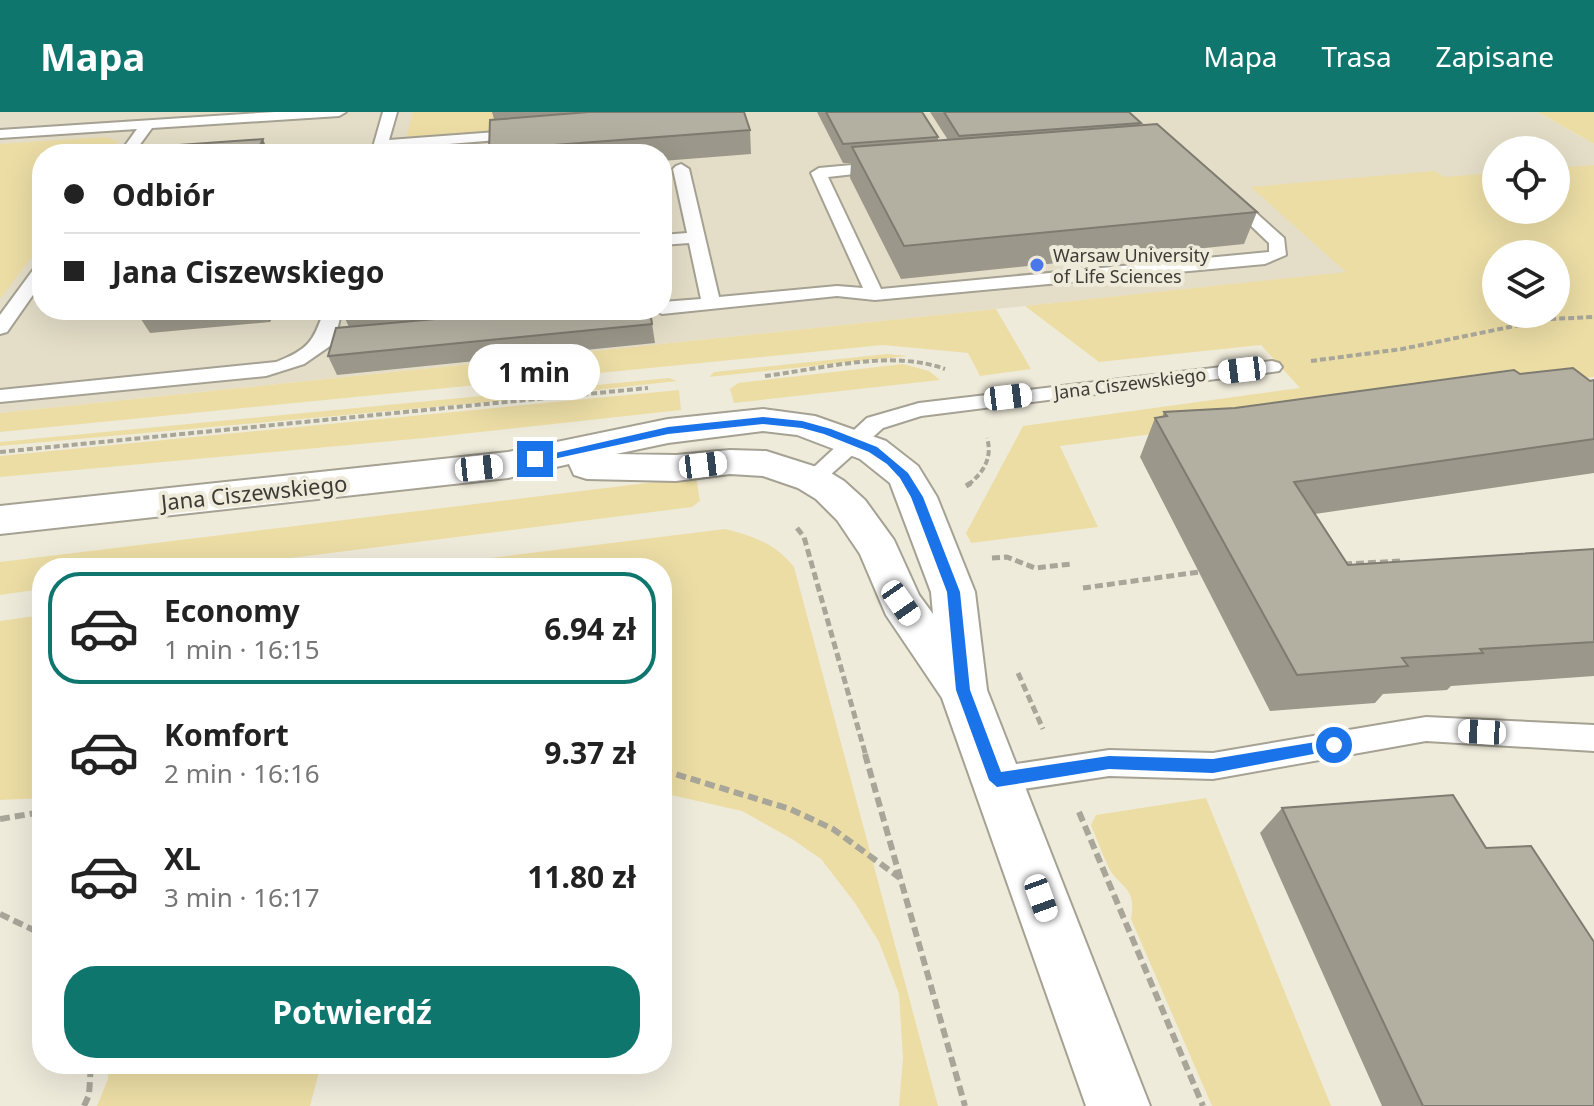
<!DOCTYPE html>
<html lang="pl">
<meta charset="utf-8">
<style>
:root{--surface:#fff;--page:#f6f6f6;--text:#222;--muted:#767676;--line:#e0e0e0;--accent:#0f766e}
body{margin:0;font-family:"Noto Sans",sans-serif;background:var(--page);color:var(--text);height:100vh;display:flex;flex-direction:column;font-size:30px;white-space:nowrap}
*{box-sizing:border-box;margin:0}
p{font-size:26px;color:var(--muted)}
.icon{flex:none;width:44px;height:44px;fill:none;stroke:currentColor;stroke-width:2;stroke-linecap:round;stroke-linejoin:round}
.map{position:relative;flex:1;overflow:hidden}
.side{position:absolute;left:32px;top:446px;width:640px;height:516px;display:flex;flex-direction:column;background:var(--surface);border-radius:32px;box-shadow:0 8px 32px #0002}
.side>*{flex:none}
.guide{position:absolute;left:32px;top:32px;width:640px;height:176px;border-radius:32px;box-shadow:0 8px 32px #0002;display:grid;align-content:center;height:176px;padding:0 32px;background:var(--surface)}
.buttons{position:absolute;left:1482px;top:24px;display:grid;gap:16px}
.buttons a{display:grid;place-items:center;width:88px;height:88px;border-radius:50%;background:var(--surface);box-shadow:0 8px 32px #0002;font-size:40px}
.end{position:absolute;width:36px;height:36px;margin:-18px;border:10px solid #1a73e8;background:#fff;box-shadow:0 0 0 4px #fff}
.from{border-radius:50%}
.bubble{position:absolute;height:56px;border-radius:28px;background:var(--surface);box-shadow:0 8px 32px #0002;font-size:26px;font-weight:700;line-height:56px;text-align:center}
.car{position:absolute;width:24px;height:48px;margin:-24px -12px;border-radius:10px;box-shadow:0 0 6px 2px #0007;background:linear-gradient(#fff 24%,#345 0 40%,#fff 0 76%,#345 0 86%,#fff 0)}
.guide b{display:flex;align-items:center;gap:28px;height:76px;font-size:30px}
.guide b+b{border-top:2px solid var(--line)}
.guide i{width:20px;height:20px;background:var(--text)}
ul{padding:14px 0 0;list-style:none}
li{display:flex;align-items:center;gap:24px;height:112px;margin:0 16px 12px;padding:0 16px;border:4px solid transparent;border-radius:32px}
li div{flex:1}
li b{display:block;font-size:30px}
li em{font-style:normal;font-weight:700}
li.selected{border-color:var(--accent)}
li>.icon{width:72px;height:72px;stroke-width:1.5}
.button{display:flex;gap:16px;margin-top:auto;padding:16px 32px}
.button a{flex:1;height:92px;border-radius:32px;background:var(--accent);color:#fff;font-size:32px;font-weight:700;line-height:92px;text-align:center}
header{display:flex;align-items:center;gap:48px;box-sizing:border-box;height:112px;padding:0 40px;background:var(--accent);color:#fff}
header strong{font-size:38px}
nav{display:flex;gap:44px;margin-inline-start:auto;font-size:28px}
.map>svg:first-child{display:block}
.built{fill:#e4dec8;fill-rule:evenodd}
.green{fill:#ecdda5;fill-rule:evenodd}
.lines{fill:none;stroke-linecap:round;stroke-linejoin:round}
.lane-casing{stroke:#a5a193;stroke-width:4}
.street-casing{stroke:#a5a193;stroke-width:4}
.path-far2{stroke:#a8a599;stroke-width:4;stroke-dasharray:6 3;stroke-linecap:butt}
.path-far1{stroke:#a8a599;stroke-width:5;stroke-dasharray:8 4;stroke-linecap:butt}
.path{stroke:#a8a599;stroke-width:6;stroke-dasharray:10 5;stroke-linecap:butt}
.lane{fill:#fff;fill-rule:evenodd}
.street{fill:#fff;fill-rule:evenodd}
.wall{fill:#9b978a}
.shaded-wall{fill:#7e7b71}
.building{fill:#b4b0a1;stroke:#7e7b71;stroke-width:2}
.route{fill:#1a73e8}
.poi-dot{fill:#4a77e9;stroke:#efebdb;stroke-width:3}
.labels{text-anchor:middle;dominant-baseline:central;stroke-width:8;stroke-linejoin:round;paint-order:stroke}
.far-poi-label{font-size:18px;fill:#3c3b35;stroke:#efebdb;text-anchor:start}
.far-street-label{font-size:18px;fill:#3c3b35;stroke:#efebdb}
.street-label{font-size:22px;fill:#3c3b35;stroke:#efebdb}
</style>
<header>
<strong>Mapa</strong>
<nav><a>Mapa</a><a>Trasa</a><a>Zapisane</a></nav>
</header>
<div class="map">
<svg width="1594" height="994" viewBox="0 0 1594 994">
<rect width="100%" height="100%" fill="#efebdb"/>
<!-- built -->
<path class="built" d="M0,0H1538L1594,32V134L1496,142V145L0,301ZM1496,38H1556V98H1496ZM42,42H662V198H42Z"/>
<!-- green -->
<path class="green" d="M413,0H597L598,12L410,25L407,23Z
M1538,0H1594V32Z
M105,25L118,29L109,42H42V131L0,187V32Z
M1594,53V265L1060,334L1098,415L971,431L966,421L1023,314L1300,276L1261,233L1099,250L1025,194L1346,160L1251,75L1435,59L1444,65L1496,61V98H1556V56ZM1496,142H1556V202H1496Z
M996,197L1031,257L980,264L968,241L883,233L0,320V301Z
M887,242L908,244L709,265L714,260Z
M903,252L929,259L940,268L734,291L730,277L738,271Z
M669,266L677,269L489,290L0,334V330Z
M679,278L681,298L425,326L0,365V344Z
M696,365L700,389L692,395L212,456H42V477L0,483V450Z
M725,417C754,424 776,432 794,455L938,994H899L903,946L899,882L879,830L855,791L821,747L792,727L742,699L662,681V456H410Z
M42,503V686L0,688V509Z
M1206,686L1331,994H1212L1131,807C1137,773 1120,777 1109,756C1102,742 1097,727 1091,713L1096,703Z
M109,952H321L310,994H97L108,967Z"/>
<g class="lines">
<defs>
<path id="lane" d="M275,0H346L339,4L152,16L133,42H119L137,17L0,26V18Z
M383,0H397L389,28L524,18L531,22L524,26L387,37L385,42H371Z
M885,50L890,52V58L828,65L881,177L1269,140V131L1220,84L1228,79L1234,81L1284,126L1286,143L1265,152L875,188L837,184L662,202L654,198H662V190L701,187L689,131L662,133V123L687,121L673,57L676,54L681,52L689,57L719,185L837,174L863,176L811,61L819,56Z
M42,153V170L7,220L0,222V203L36,154Z
M324,198H342L336,222L365,219L375,225L365,231L330,234L304,252L266,264L0,290V278L276,250C308,238 314,229 324,198Z
M1272,249L1279,251L1282,255L1279,259L921,304L883,316L820,372H804L801,367L867,306L919,291Z
M1426,605L1594,613V639L1426,629L1213,667L1109,664L997,681L986,678L982,668L986,658L997,655L1109,638L1213,641Z"/>
<path id="street" d="M763,297L815,304L886,329L918,354L937,385L975,480L987,578L1150,994H1086L942,586L886,503L860,442L837,408L816,387L798,376L763,364L730,362L676,369L587,367L574,363L569,352L508,366L0,422V394L508,340L668,307ZM763,319L797,323L860,347L890,371L931,480L933,502L919,483L894,428L865,388L844,369L826,358L766,339L730,338L676,343L616,342L668,331Z"/>
</defs>
<!-- lane casing -->
<use href="#lane" class="lane-casing"/>
<!-- street casing -->
<use href="#street" class="street-casing"/>
<!-- path-far2 -->
<path class="path-far2" d="M1311,249L1402,237L1549,207L1594,205
M765,264C822,257 890,237 945,257
M0,340L648,276
M968,373C983,361 993,346 987,326"/>
<!-- path-far1 -->
<path class="path-far1" d="M966,374L971,371
M797,416L804,425L866,644
M992,446L1007,445L1035,456L1071,452
M1344,452L1402,449
M1083,476L1199,460
M1018,561L1043,617"/>
<!-- path -->
<path class="path" d="M865,642L965,994
M662,658L790,697L833,717L900,766
M1079,700L1203,994
M0,707L42,700
M0,802L42,822
M84,994L89,983L91,952"/>
<!-- lane -->
<use href="#lane" class="lane"/>
<!-- street -->
<use href="#street" class="street"/>
</g>
<!-- wall -->
<path class="wall" d="M492,0H744L750,18L751,42L662,49V42H490L489,38L494,7Z
M817,0H922L938,25V29L948,28L930,0H1129L1141,11L1140,13L1257,100L1244,132L901,167L850,66L851,51H843Z
M135,198H274L270,210L150,221Z
M341,198H650L655,231L337,263L328,244L349,215Z
M1520,262L1590,269L1594,268V361L1315,402L1348,453L1594,437V564L1451,574L1447,578L1383,582L1375,591L1270,599L1140,345L1155,306L1162,305L1164,300L1235,296Z
M1282,696L1486,736L1594,994H1382L1260,721Z"/>
<!-- shaded-wall -->
<path class="shaded-wall" d="M263,27L269,42H256Z
M263,198H274L270,210Z"/>
<!-- building -->
<path class="building" d="M589,0H744L750,18L489,38L490,8Z
M826,0H922L938,25L843,32Z
M944,0H1129L1141,11L959,24Z
M1157,12L1257,100L904,134L852,35Z
M263,27L256,42H160L165,34Z
M534,198H650L652,212L328,244L336,216Z
M1573,256L1590,269L1594,268V327L1294,370L1348,453L1594,437V530L1480,537L1483,541L1402,546L1408,554L1297,563L1155,306L1167,304L1164,300L1235,296L1514,258L1520,262Z
M1453,683L1486,736L1531,734L1594,830V994H1423L1282,696Z"/>
<!-- route -->
<path class="route" d="M763,305L802,309L831,317L877,335L908,361L923,385L960,480L970,578L1001,660L1109,644L1213,647L1334,627L1342,633L1340,637L1213,661L1109,657L997,675L989,668L956,578L947,480L911,385L900,366L887,352L869,340L824,322L802,316L763,312L668,322L535,351L529,347L668,315Z"/>
<!-- markers -->
<circle class="poi-dot" cx="1037" cy="153" r="8"/>
<g class="labels">
<!-- far-poi labels -->
<g class="far-poi-label">
<text x="1053" y="143">Warsaw University<tspan x="1053" dy="21">of Life Sciences</tspan></text>
</g>
<!-- far-street labels -->
<g class="far-street-label">
<text transform="translate(1130 271) rotate(-7)">Jana Ciszewskiego</text>
</g>
<!-- street labels -->
<g class="street-label">
<text transform="translate(254 380) rotate(-6)">Jana Ciszewskiego</text>
</g>
</g>
</svg>
<div class="buttons">
<a><svg class="icon" aria-label="locate" viewBox="0 0 24 24"><circle cx="12" cy="12" r="6"/><path d="M12 2v4M12 18v4M2 12h4M18 12h4"/></svg></a>
<a><svg class="icon" aria-label="layers" viewBox="0 0 24 24"><path d="M12 4l9 5-9 5-9-5zM3 14l9 5 9-5"/></svg></a>
</div>
<i class="end from" style="left:1334px;top:633px"></i>
<i class="end" style="left:535px;top:347px"></i>
<div class="bubble" style="left:468px;top:232px;width:132px">1 min</div>
<i class="car" style="left:1242px;top:258px;rotate:263deg"></i>
<i class="car" style="left:1008px;top:285px;rotate:83deg"></i>
<i class="car" style="left:703px;top:353px;rotate:83deg"></i>
<i class="car" style="left:479px;top:356px;rotate:84deg"></i>
<i class="car" style="left:901px;top:491px;rotate:145deg"></i>
<i class="car" style="left:1482px;top:620px;rotate:273deg"></i>
<i class="car" style="left:1041px;top:786px;rotate:160deg"></i>
<div class="guide">
<b><i class="from"></i>Odbiór</b>
<b><i></i>Jana Ciszewskiego</b>
</div>
<section class="side">
<ul>
<li class="selected"><svg class="icon" aria-label="car" viewBox="0 0 24 24"><path d="M5 17H2v-5l4-1 3-4h7l3 4 3 1v5h-3M9 17h6M6 11h13"/><circle cx="7" cy="17" r="2"/><circle cx="17" cy="17" r="2"/></svg><div><b>Economy</b><p>1 min · 16:15</p></div><em>6.94 zł</em></li>
<li><svg class="icon" aria-label="car" viewBox="0 0 24 24"><path d="M5 17H2v-5l4-1 3-4h7l3 4 3 1v5h-3M9 17h6M6 11h13"/><circle cx="7" cy="17" r="2"/><circle cx="17" cy="17" r="2"/></svg><div><b>Komfort</b><p>2 min · 16:16</p></div><em>9.37 zł</em></li>
<li><svg class="icon" aria-label="car" viewBox="0 0 24 24"><path d="M5 17H2v-5l4-1 3-4h7l3 4 3 1v5h-3M9 17h6M6 11h13"/><circle cx="7" cy="17" r="2"/><circle cx="17" cy="17" r="2"/></svg><div><b>XL</b><p>3 min · 16:17</p></div><em>11.80 zł</em></li>
</ul>
<div class="button"><a>Potwierdź</a></div>
</section>
</div>
